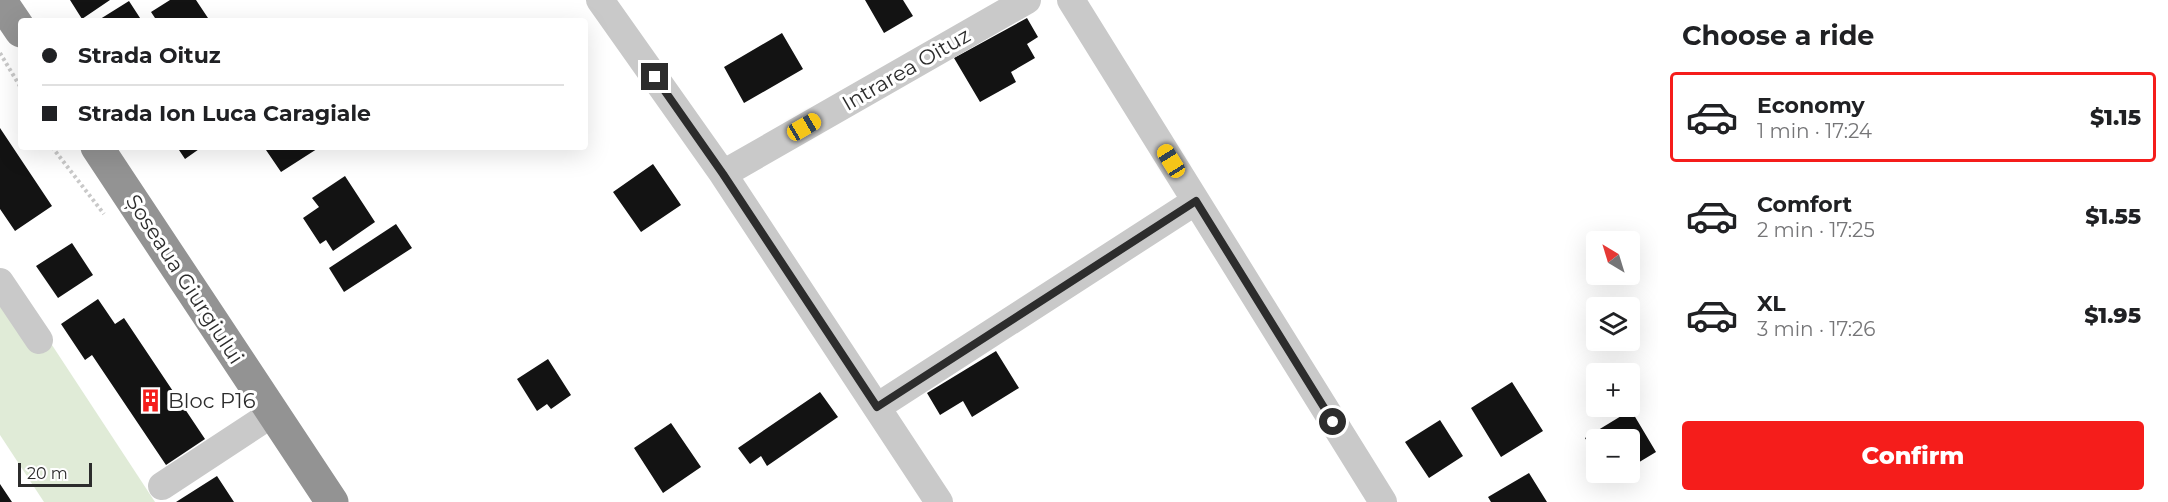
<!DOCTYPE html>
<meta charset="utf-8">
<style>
:root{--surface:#fff;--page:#f2f2f2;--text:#202124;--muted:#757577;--line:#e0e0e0;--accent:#f51d1b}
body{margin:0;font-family:Montserrat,sans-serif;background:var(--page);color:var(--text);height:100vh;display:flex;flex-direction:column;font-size:22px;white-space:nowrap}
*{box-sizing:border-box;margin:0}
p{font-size:20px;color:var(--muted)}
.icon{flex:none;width:33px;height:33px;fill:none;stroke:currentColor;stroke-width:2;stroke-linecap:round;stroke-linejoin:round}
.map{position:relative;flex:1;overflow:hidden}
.details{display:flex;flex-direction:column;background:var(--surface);width:510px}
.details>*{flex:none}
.guide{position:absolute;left:18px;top:18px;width:570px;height:132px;border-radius:6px;box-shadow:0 6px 24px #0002;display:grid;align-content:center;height:132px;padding:0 24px;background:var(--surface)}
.needle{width:39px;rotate:322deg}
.buttons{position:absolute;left:1586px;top:231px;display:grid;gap:12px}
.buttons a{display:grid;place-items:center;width:54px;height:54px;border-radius:6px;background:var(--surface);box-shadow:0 6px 24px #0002;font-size:30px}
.scale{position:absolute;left:18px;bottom:15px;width:74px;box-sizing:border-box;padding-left:6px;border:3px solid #2c2c2c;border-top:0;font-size:16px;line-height:21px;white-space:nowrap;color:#2c2c2c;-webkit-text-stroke:4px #fff;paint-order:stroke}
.end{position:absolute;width:27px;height:27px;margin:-14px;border:8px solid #2c2c2c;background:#fff;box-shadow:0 0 0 3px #fff}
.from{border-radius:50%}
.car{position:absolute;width:18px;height:36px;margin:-18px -9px;border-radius:8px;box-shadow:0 0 4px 2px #0007;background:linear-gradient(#f5c518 24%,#345 0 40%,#f5c518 0 76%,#345 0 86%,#f5c518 0)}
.guide b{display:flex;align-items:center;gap:21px;height:57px;font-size:22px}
.guide b+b{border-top:2px solid var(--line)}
.guide i{width:15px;height:15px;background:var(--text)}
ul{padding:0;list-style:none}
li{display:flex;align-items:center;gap:18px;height:90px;margin:0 12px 9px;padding:0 12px;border:3px solid transparent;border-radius:6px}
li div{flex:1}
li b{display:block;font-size:22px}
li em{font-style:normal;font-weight:800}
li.current{border-color:var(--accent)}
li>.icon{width:54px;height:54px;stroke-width:1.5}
h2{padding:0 24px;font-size:27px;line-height:72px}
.primary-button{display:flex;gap:12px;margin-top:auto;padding:12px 24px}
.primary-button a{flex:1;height:69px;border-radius:6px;background:var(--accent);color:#fff;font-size:24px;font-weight:800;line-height:69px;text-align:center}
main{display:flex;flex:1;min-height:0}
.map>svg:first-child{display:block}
.green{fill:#e0ebd7}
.building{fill:#131313}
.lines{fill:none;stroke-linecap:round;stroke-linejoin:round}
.path{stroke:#c9c9c9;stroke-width:4;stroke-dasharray:3 3;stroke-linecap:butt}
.minor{stroke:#c9c9c9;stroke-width:28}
.highway{stroke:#939393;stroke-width:33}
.route{stroke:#2c2c2c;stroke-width:8}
.labels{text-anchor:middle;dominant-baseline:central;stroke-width:6;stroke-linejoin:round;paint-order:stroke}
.street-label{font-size:21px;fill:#2c2c2c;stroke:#fff}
.poi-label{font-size:21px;fill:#2c2c2c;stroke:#fff;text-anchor:start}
</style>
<main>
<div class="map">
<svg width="1658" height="502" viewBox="0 0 1658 502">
<rect width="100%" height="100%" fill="#fff"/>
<!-- green -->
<path class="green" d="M0,298L50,342L155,502H44L0,435Z"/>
<!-- building -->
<path class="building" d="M70,0H110L82,19Z
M170,0H196L210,21H157L151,12Z
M865,0H903L913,16L884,33Z
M129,1L142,21H97Z
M1027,18L1038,37L1027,44L1035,58L1011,72L1016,82L980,102L954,58Z
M782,33L803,69L744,103L724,67Z
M0,128L52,206L15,231L0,209Z
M177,147H202L185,159Z
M271,147H320L281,172L266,150Z
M653,164L681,205L641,232L613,192Z
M345,176L375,222L333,251L326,240L320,244L303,218L319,207L312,198Z
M396,224L412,248L344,292L329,268Z
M72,243L93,275L58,298L36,266Z
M98,299L115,324L124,318L205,439L166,465L92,355L85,360L61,324Z
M996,351L1019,388L972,417L963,401L940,415L927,393Z
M548,359L571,395L551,409L547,404L537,411L517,379Z
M1512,382L1543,431L1501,457L1471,408Z
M820,392L838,417L767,466L761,456L750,464L738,448Z
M1631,410L1656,452L1631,467L1629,463V440H1596V456L1585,438Z
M1440,420L1463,456L1429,478L1405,442Z
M671,423L701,467L663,493L634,448Z
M1529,473L1547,502H1491L1488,497Z
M217,476L234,502H176Z
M0,484L12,502H0Z"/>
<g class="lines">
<!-- path -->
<path class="path" d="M0,53L21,88
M52,147L104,214"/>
<!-- minor -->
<path class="minor" d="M600,0L723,174L939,502
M1071,0L1383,502
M723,174L1027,0
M0,282L39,340
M877,407L1196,201
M162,486L273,413"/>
<!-- highway -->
<path class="highway" d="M0,0L21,31
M97,147L332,502"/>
</g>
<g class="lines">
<!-- route -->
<path class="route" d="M655,77L723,174L877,407L1196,201L1333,422"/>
</g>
<!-- icons -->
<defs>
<symbol id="building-bare" viewBox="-9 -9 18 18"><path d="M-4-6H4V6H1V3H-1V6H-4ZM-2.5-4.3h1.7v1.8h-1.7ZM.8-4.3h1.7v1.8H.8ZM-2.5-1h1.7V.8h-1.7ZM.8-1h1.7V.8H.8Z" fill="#f51d1b" stroke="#fff" stroke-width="2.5" paint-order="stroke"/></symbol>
</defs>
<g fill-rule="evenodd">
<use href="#building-bare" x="134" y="384" width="33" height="33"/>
</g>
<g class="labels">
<!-- street labels -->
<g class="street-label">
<text transform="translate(906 69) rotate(-30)">Intrarea Oituz</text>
<text transform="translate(185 279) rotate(57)">Șoseaua Giurgiului</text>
</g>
<!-- poi labels -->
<g class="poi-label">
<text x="168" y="400">Bloc P16</text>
</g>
</g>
</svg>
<div class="buttons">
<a><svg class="needle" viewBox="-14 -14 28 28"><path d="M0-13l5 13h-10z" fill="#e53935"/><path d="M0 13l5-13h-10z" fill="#757577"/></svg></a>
<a><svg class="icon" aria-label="layers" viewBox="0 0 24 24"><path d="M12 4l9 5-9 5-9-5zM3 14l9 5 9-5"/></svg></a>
<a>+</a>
<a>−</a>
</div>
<div class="scale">20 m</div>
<i class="end from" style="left:1333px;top:422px"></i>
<i class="end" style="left:655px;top:77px"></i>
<i class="car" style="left:804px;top:127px;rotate:60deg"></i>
<i class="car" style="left:1171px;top:161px;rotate:328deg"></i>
<div class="guide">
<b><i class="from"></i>Strada Oituz</b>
<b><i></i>Strada Ion Luca Caragiale</b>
</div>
</div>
<section class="details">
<h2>Choose a ride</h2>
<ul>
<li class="current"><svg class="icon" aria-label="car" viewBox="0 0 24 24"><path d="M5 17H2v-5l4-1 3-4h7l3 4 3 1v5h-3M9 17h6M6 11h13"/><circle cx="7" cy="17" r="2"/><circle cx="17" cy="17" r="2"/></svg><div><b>Economy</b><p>1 min · 17:24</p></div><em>$1.15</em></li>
<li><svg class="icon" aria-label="car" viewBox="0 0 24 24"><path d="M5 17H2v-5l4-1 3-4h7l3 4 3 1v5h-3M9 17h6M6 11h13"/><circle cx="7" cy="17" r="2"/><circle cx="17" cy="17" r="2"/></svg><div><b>Comfort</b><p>2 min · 17:25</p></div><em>$1.55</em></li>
<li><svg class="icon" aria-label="car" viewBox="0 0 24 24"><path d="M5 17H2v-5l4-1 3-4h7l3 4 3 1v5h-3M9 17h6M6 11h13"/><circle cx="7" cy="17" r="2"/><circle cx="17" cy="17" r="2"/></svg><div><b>XL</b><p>3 min · 17:26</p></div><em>$1.95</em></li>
</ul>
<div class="primary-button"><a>Confirm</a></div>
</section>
</main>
